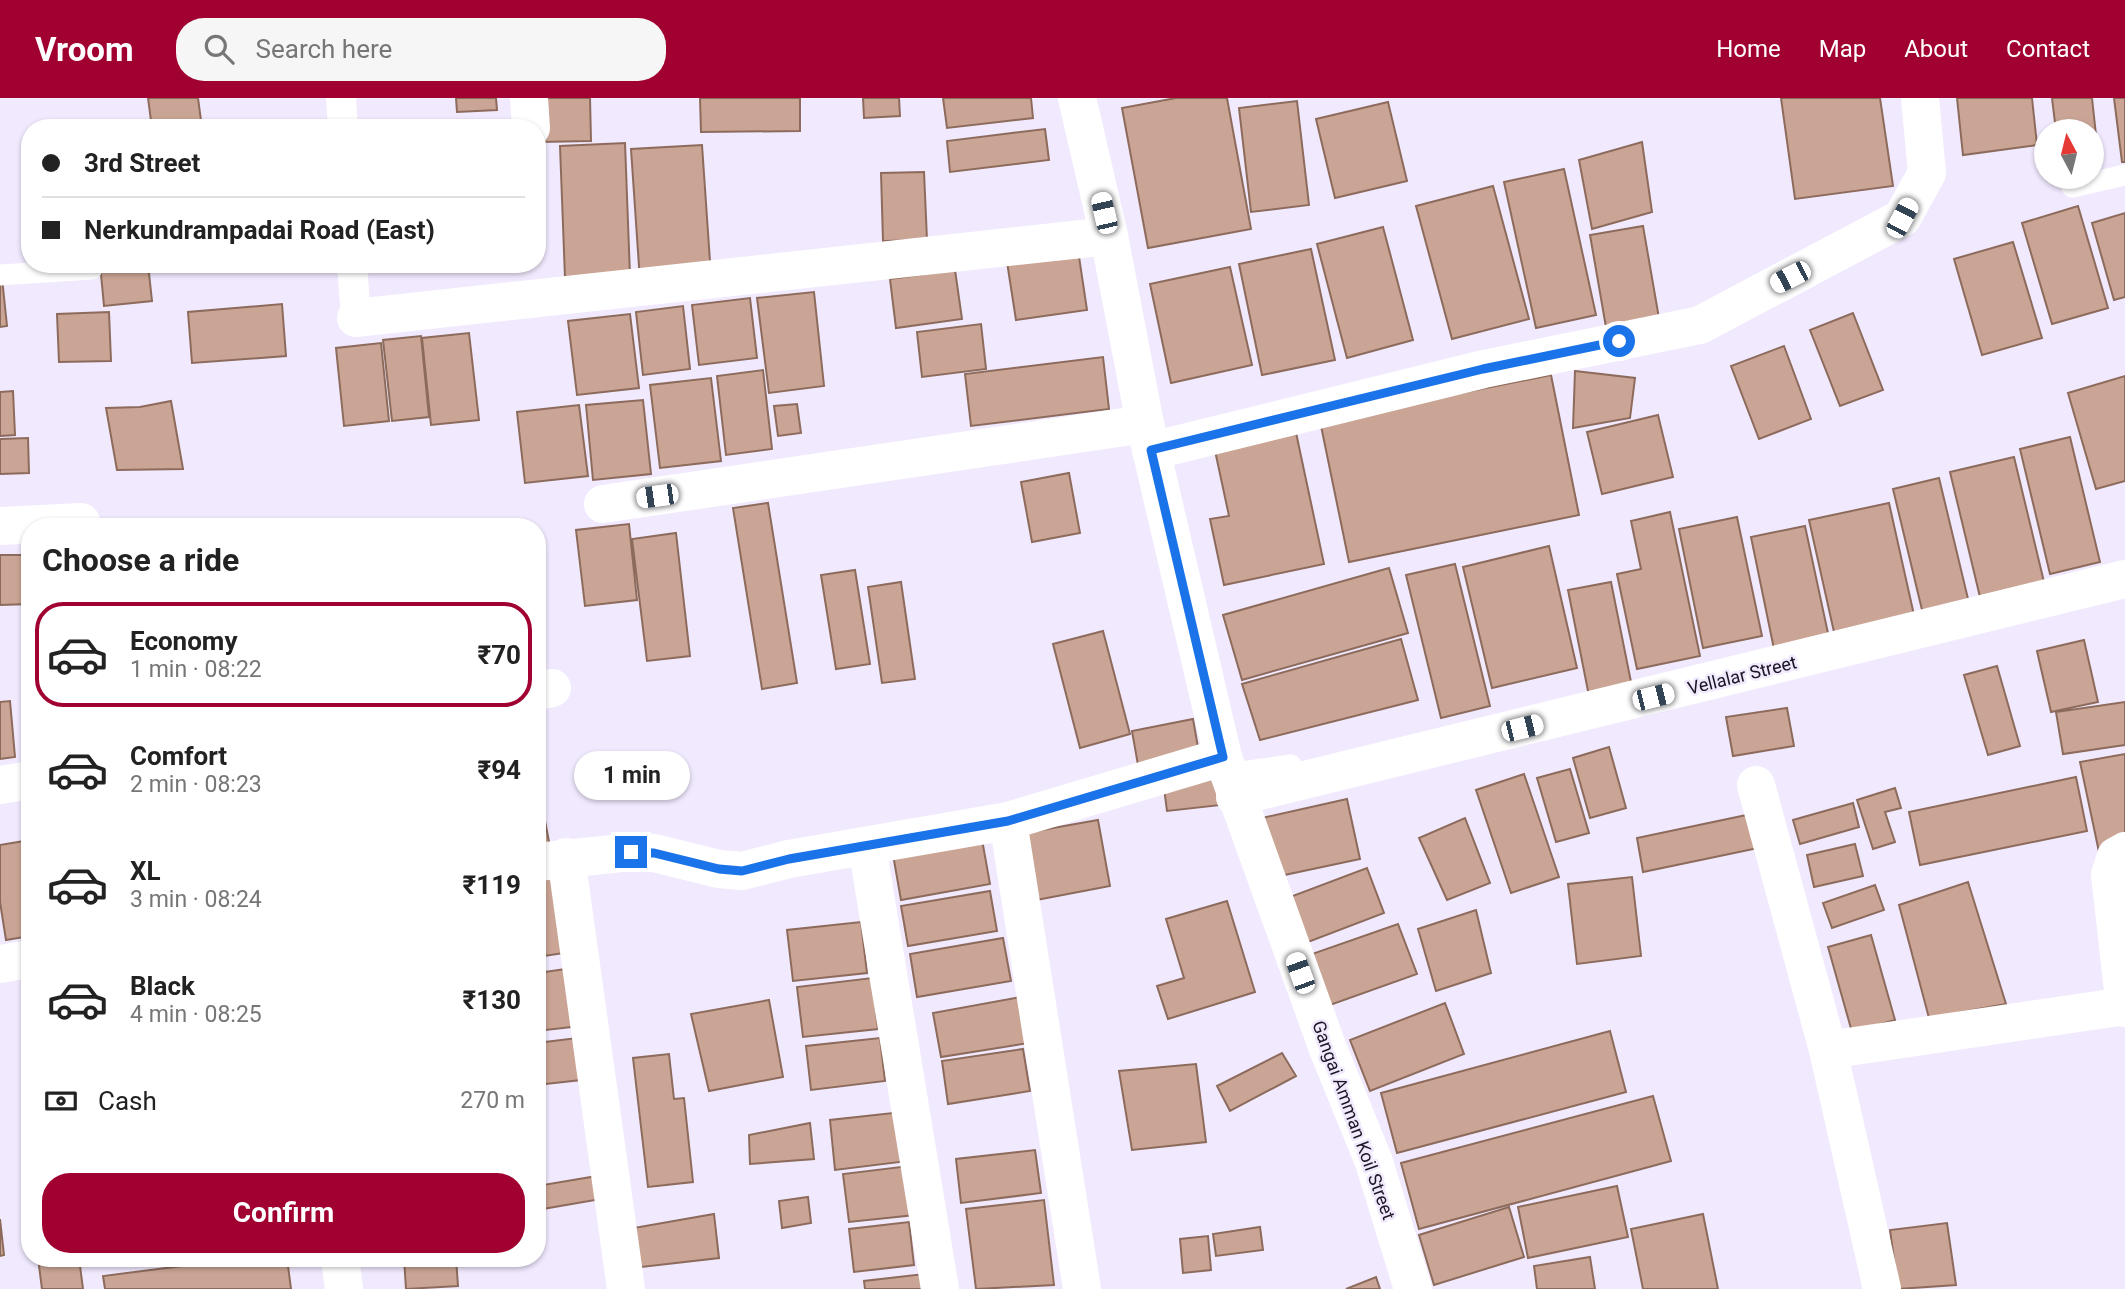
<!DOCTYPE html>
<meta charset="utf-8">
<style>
:root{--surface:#fff;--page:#f6f6f6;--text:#222;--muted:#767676;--line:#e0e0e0;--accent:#a10131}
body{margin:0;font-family:Roboto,sans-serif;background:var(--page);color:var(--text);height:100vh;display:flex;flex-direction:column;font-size:26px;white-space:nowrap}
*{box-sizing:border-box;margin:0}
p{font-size:23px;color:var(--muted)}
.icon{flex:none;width:38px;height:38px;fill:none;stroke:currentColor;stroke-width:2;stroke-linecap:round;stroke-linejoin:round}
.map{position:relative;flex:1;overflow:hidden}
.details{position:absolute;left:21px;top:420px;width:525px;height:749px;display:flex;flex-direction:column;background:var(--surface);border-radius:28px;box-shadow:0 2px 5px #0004}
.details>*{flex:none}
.guide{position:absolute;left:21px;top:21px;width:525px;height:154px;border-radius:28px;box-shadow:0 2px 5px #0004;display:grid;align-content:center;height:154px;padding:0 21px;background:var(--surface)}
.needle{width:46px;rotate:353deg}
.tools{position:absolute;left:2034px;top:21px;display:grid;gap:14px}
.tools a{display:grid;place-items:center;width:70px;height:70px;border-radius:50%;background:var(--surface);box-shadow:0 2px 5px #0004;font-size:35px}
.end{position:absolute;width:32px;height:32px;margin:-16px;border:9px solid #1a73e8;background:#fff;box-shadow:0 0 0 4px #fff}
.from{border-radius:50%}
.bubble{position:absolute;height:49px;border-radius:24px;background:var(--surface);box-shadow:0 2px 5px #0004;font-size:23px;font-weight:700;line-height:49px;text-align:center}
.car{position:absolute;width:21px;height:42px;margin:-21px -10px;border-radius:9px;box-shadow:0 0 5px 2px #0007;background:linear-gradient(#fff 24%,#345 0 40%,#fff 0 76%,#345 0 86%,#fff 0)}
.guide b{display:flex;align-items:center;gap:24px;height:66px;font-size:26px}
.guide b+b{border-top:2px solid var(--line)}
.guide i{width:18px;height:18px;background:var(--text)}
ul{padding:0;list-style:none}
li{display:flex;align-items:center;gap:21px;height:105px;margin:0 14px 10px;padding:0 7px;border:4px solid transparent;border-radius:28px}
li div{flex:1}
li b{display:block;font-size:26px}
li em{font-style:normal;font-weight:700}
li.selected{border-color:var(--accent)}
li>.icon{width:63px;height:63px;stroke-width:1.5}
h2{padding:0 21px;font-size:32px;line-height:84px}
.pay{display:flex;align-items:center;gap:18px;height:77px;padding:0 21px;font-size:26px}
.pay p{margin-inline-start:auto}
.action{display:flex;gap:14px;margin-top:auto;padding:14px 21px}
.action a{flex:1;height:80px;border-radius:28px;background:var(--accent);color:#fff;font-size:28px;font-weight:700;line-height:80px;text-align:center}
header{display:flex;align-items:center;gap:42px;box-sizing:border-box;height:98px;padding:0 35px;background:var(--accent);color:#fff}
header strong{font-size:33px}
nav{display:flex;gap:38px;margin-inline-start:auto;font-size:24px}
.search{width:490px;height:63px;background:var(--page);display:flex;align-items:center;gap:18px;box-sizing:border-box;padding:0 24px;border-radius:28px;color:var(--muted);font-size:26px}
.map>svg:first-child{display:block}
.building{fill:#caa595;stroke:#8d6b5c;stroke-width:2}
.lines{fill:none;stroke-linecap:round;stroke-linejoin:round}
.service{stroke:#fff;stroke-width:21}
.pedestrian{stroke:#fff;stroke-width:30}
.minor{stroke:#fff;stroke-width:38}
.tertiary{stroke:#fff;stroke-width:38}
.route{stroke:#1a73e8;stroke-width:9}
.labels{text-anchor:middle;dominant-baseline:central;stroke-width:5;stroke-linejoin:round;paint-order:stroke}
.street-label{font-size:18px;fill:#1b1622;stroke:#f1e9fe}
</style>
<header>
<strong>Vroom</strong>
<div class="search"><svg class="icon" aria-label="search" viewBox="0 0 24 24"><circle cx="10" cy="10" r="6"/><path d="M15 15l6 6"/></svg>Search here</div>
<nav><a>Home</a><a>Map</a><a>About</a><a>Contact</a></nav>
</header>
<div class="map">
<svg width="2125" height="1191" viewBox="0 0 2125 1191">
<rect width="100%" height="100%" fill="#f1e9fe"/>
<!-- building -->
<path class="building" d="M148,0H198L202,30H152Z
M456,0H496L497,12L457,14Z
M538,0H590L591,43L539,44Z
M700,0H800V33L701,34Z
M863,0H899L900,18L864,20Z
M943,0H1031L1033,20L947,30Z
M1176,0H1227L1251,131L1148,150L1122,10Z
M1781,0H1880L1893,88L1795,101Z
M1957,0H2032L2037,47L1963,57Z
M2052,0H2092L2099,65L2091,66V33H2056Z
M2114,0H2125V64H2122Z
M1297,3L1309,107L1251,114L1239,10Z
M1388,4L1407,83L1335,100L1316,21Z
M1045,31L1049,62L950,74L947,43Z
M1642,44L1652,114L1592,131L1579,62Z
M625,45L630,178L565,180L560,48Z
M702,47L711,178L640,183L631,51Z
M1564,71L1596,217L1536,230L1504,84Z
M924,74L927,142L883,143L881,75Z
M1493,88L1529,221L1452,241L1416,108Z
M2078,108L2108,210L2052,226L2022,125Z
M2125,115V199L2114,202L2092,125Z
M1643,128L1660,226L1607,235L1590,137Z
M1383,129L1413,242L1347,260L1317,146Z
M2013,144L2042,240L1982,257L1954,161Z
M1311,151L1335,262L1262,277L1239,166Z
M1078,152L1087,212L1016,222L1007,164Z
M100,166H148L152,203L104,208Z
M1230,169L1252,267L1171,285L1150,186Z
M955,172L962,221L896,230L890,181Z
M2,180L7,228L0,229V181Z
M814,194L824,288L769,295L757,200Z
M750,200L757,260L699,267L692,207Z
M282,206L286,258L192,265L188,214Z
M683,208L690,271L643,277L636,214Z
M109,214L111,263L59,264L57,216Z
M1853,215L1883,292L1840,308L1810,232Z
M630,216L639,290L577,297L568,223Z
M981,226L986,271L922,279L917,234Z
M469,235L479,322L431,327L422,240Z
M421,238L429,319L392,323L383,242Z
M381,245L389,323L344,328L336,250Z
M1784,248L1811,321L1759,341L1731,268Z
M1103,259L1109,311L971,328L965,276Z
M763,272L772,351L726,357L717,278Z
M1575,273L1635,280L1630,320L1573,330Z
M1551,277L1579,417L1349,464L1320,323Z
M2125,278V383L2096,391L2068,295Z
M711,280L721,363L660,370L650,287Z
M13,293L15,337L0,338V294Z
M643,302L651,376L593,382L586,307Z
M171,303L183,371L117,372L106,310L140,309Z
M797,306L801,335L778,338L774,308Z
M579,307L588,378L525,385L517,314Z
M1658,317L1673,379L1602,396L1587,334Z
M1295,330L1324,466L1224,487L1210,421L1229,418L1214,348Z
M2070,339L2100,464L2050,476L2020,351Z
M28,340L29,375L0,376V341Z
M2014,359L2044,484L1980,499L1950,374Z
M1069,375L1080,435L1032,444L1021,384Z
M1939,380L1969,505L1923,516L1893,391Z
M768,405L797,585L762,591L733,410Z
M1889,405L1916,526L1836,543L1809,422Z
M1670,414L1700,558L1637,571L1617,476L1641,471L1631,423Z
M1737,419L1762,538L1703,550L1679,431Z
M629,426L637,502L585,508L576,432Z
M1805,428L1829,540L1774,551L1751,439Z
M676,435L690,558L647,563L632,441Z
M1549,448L1577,570L1492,590L1463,469Z
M0,457H30V506L0,507Z
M1455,466L1490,608L1441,620L1406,477Z
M1389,470L1408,535L1242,582L1223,517Z
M855,472L870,566L836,571L821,477Z
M901,484L915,581L882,585L868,489Z
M1611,484L1633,594L1590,603L1568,492Z
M1103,533L1130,636L1080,650L1053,546Z
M1401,541L1418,602L1260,642L1242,586Z
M2084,542L2098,604L2051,614L2037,553Z
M1997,568L2020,648L1988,657L1964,577Z
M10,603L15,659L0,661V604Z
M2125,604V647L2063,656L2056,614Z
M1787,610L1794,648L1733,658L1726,619Z
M1193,621L1199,655L1138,667L1132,633Z
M1609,649L1626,710L1590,720L1573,660Z
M2125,656V749L2099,754L2080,664Z
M1570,671L1589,735L1556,744L1537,680Z
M1214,675L1221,707L1167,713L1164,690Z
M1524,676L1559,779L1511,795L1476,692Z
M2076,679L2087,733L1920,767L1909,714Z
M537,681L550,749L537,752Z
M1895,690L1901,710L1885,714L1895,744L1873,751L1857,702Z
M1347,701L1360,761L1275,779L1262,720Z
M1853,705L1859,729L1800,746L1793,722Z
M1756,715L1763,749L1643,774L1637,740Z
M1465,720L1490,785L1447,802L1419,740Z
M1098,722L1110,788L1031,803L1019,736Z
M981,736L990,786L901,802L892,751Z
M30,742V838L6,842L0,804V747Z
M1855,746L1863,778L1814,789L1807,757Z
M550,770L564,855L537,859V772Z
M1367,770L1384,815L1308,844L1290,799Z
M1632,779L1641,858L1577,866L1568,786Z
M1968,784L2006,906L1929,920L1899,807Z
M1875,787L1884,812L1832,830L1823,805Z
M990,793L997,833L908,848L901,808Z
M1227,803L1255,894L1168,921L1157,888L1184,880L1166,821Z
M1476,812L1491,875L1436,893L1418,831Z
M861,824L867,875L793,883L787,832Z
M1398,826L1417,876L1330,907L1312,856Z
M1871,837L1895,922L1852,934L1828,849Z
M1003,840L1011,883L917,899L910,856Z
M573,870L580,928L537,933V875Z
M872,880L878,931L803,939L797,889Z
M1021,899L1029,945L941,959L933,915Z
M769,902L783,979L709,993L691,916Z
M1445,905L1464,956L1370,993L1350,942Z
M1610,933L1626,994L1397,1055L1381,995Z
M577,940L581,982L537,987V945Z
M880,940L885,983L811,992L806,948Z
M1023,951L1030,993L948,1006L942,963Z
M1282,955L1296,978L1230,1013L1217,988Z
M669,956L674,1001L684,1000L693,1084L648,1089L633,960Z
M1196,966L1206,1044L1132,1052L1119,973Z
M1653,998L1671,1063L1419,1131L1401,1065Z
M902,1014L908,1063L835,1072L830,1022Z
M810,1025L814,1061L750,1066L749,1037Z
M1035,1052L1041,1095L961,1105L956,1061Z
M909,1068L915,1117L849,1124L843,1076Z
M597,1078L601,1101L537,1112V1088Z
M1617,1088L1628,1139L1528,1160L1518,1109Z
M808,1099L811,1125L782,1130L779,1103Z
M1044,1102L1054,1187L976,1191L966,1111Z
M1509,1109L1524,1159L1434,1187L1419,1137Z
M714,1116L719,1160L633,1170L628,1131Z
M1703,1116L1718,1191H1643L1631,1131Z
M0,1121L4,1157L0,1158Z
M909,1124L914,1167L854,1174L849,1131Z
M1947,1125L1956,1187L1898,1191L1890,1132Z
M1260,1129L1263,1152L1216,1158L1213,1136Z
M1208,1138L1211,1172L1183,1175L1180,1141Z
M1590,1159L1595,1191H1537L1534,1168Z
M38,1160H79L83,1191H42Z
M245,1160H287L291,1191H105L103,1178Z
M404,1160H456L458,1188L406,1191Z
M924,1176L926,1191H865L864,1183Z
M1376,1179L1380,1191H1346Z"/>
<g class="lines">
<!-- service -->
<path class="service" d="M2072,89L2125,77
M0,177L92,171
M1227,676L1291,667"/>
<!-- pedestrian -->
<path class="pedestrian" d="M341,0L343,30
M352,166L356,220"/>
<!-- minor -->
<path class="minor" d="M529,0L531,30
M356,220L1109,138
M1151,353L1484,271L1700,227L1902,120L1927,75L1920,0
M603,406L1145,326
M0,428L81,424
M537,593L552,590
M0,687L30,682
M1756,687L1828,952L1882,1191
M1235,699L2125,481
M1008,723L1082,1191
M867,748L940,1191
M2125,753L2116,758L2110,777L2125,910
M566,759L626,1191
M1828,952L2125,908
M340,1160L344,1191"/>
<!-- tertiary -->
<path class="tertiary" d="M1077,0L1109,138L1145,326L1223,659L1328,951L1374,1064L1413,1191
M537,764L631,754L654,755L719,771L742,773L789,761L1008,723L1223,659
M0,866L30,861"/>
</g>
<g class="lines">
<!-- route -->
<path class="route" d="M631,754L654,755L719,771L742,773L789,761L1008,723L1223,659L1151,352L1483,271L1619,243"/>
</g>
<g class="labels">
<!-- street labels -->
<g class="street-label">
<text transform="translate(1742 577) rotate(-14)">Vellalar Street</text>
<text transform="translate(1354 1022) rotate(70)">Gangai Amman Koil Street</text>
</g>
</g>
</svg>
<div class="tools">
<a><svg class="needle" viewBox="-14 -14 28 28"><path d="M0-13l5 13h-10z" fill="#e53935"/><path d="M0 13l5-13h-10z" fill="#767676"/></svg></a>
</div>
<i class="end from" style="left:1619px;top:243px"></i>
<i class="end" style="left:631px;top:754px"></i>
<div class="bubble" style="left:574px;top:653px;width:116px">1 min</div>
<i class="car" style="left:1104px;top:115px;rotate:347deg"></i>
<i class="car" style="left:1902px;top:120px;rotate:28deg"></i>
<i class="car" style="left:1790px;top:179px;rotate:243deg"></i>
<i class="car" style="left:657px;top:398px;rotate:262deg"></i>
<i class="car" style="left:1653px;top:599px;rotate:76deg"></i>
<i class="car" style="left:1522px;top:630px;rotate:76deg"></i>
<i class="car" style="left:1300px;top:875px;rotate:340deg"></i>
<div class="guide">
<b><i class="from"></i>3rd Street</b>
<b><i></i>Nerkundrampadai Road (East)</b>
</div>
<section class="details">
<h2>Choose a ride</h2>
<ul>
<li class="selected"><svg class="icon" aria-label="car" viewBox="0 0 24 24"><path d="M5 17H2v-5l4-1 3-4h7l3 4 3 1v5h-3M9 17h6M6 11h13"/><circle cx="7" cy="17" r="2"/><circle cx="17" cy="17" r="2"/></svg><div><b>Economy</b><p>1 min · 08:22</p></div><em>₹70</em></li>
<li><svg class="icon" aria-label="car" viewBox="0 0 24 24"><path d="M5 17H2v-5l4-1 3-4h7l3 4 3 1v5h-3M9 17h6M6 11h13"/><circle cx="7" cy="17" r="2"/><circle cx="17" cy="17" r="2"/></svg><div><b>Comfort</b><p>2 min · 08:23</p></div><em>₹94</em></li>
<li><svg class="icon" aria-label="car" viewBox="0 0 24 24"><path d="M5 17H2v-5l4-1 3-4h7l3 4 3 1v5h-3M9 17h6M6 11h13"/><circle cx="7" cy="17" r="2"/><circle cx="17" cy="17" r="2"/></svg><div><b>XL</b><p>3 min · 08:24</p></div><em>₹119</em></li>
<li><svg class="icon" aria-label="car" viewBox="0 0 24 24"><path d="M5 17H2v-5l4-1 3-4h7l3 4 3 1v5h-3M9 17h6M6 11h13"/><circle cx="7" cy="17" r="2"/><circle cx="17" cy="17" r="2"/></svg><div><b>Black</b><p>4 min · 08:25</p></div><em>₹130</em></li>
</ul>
<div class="pay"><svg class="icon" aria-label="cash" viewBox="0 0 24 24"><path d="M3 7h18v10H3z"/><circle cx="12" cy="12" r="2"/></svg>Cash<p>270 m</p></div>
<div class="action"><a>Confirm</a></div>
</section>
</div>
